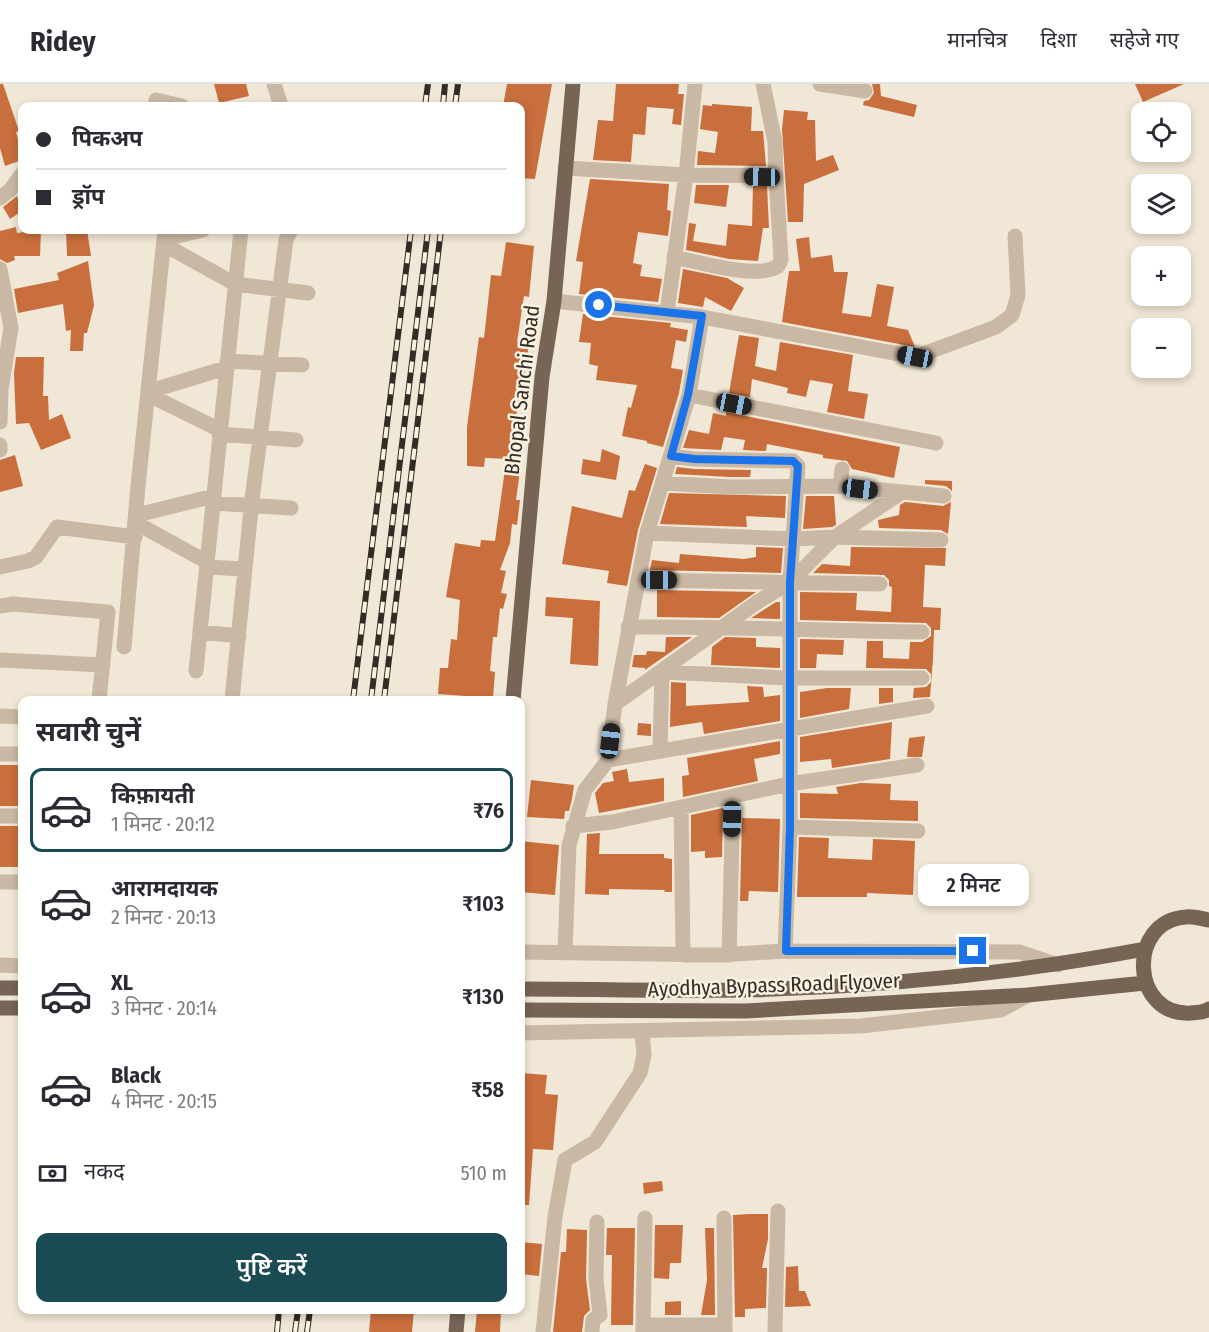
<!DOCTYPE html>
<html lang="hi">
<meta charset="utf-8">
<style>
:root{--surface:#fff;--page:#f2f2f3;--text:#2b2b33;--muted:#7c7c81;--line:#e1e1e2;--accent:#1a4b55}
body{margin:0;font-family:"Fira Sans Condensed","Noto Sans Devanagari",sans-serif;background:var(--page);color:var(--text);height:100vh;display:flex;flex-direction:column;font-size:22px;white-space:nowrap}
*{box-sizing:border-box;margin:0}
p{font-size:20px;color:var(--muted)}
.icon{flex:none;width:33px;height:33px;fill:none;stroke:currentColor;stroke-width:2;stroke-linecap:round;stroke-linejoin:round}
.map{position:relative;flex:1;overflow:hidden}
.sheet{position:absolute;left:18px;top:612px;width:507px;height:618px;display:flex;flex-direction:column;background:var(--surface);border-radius:12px;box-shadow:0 3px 9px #0003}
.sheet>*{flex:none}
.banner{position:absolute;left:18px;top:18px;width:507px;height:132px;border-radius:12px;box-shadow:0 3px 9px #0003;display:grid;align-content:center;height:132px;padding:0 18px;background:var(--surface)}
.fabs{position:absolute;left:1131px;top:18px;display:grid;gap:12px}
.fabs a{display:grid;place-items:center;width:60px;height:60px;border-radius:12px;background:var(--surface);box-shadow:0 3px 9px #0003;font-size:30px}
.end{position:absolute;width:27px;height:27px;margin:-14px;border:8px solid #1a73e8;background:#fff;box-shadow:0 0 0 3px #fff}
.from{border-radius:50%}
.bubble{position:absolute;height:42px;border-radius:12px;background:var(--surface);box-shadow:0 3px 9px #0003;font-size:20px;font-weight:600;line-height:42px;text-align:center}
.car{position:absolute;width:18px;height:36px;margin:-18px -9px;border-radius:8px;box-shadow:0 0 4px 2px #0007;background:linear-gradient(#222 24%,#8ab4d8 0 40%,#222 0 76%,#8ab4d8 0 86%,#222 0)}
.banner b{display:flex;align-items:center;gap:21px;height:57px;font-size:22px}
.banner b+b{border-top:2px solid var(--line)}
.banner i{width:15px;height:15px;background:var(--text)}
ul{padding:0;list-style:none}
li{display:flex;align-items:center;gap:18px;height:84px;margin:0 12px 9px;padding:0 6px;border:3px solid transparent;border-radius:12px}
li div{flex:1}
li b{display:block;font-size:22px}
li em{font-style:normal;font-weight:600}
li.on{border-color:var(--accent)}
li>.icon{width:54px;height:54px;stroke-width:1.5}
h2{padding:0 18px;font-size:27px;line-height:72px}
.pay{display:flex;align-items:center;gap:15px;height:66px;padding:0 18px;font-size:22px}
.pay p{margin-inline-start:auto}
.action{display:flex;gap:12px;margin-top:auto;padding:12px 18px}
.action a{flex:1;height:69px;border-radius:12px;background:var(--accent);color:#fff;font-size:24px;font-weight:600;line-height:69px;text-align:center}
header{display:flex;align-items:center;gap:36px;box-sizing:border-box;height:84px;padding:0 30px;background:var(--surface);border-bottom:2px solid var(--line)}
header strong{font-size:28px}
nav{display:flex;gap:33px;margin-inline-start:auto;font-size:21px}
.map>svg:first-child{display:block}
.building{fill:#c96e3d}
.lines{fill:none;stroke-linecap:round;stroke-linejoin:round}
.minor{stroke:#c9b8a3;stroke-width:15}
.major{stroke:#766455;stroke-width:15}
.rail-casing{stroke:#342b25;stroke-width:6}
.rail{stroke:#f9f1e2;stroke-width:4;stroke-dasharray:11;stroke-linecap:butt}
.route{stroke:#1a73e8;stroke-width:8}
.labels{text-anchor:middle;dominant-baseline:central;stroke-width:5;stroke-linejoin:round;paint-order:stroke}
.street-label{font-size:21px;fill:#342b25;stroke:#f9f1e2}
</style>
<header>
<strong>Ridey</strong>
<nav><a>मानचित्र</a><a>दिशा</a><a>सहेजे गए</a></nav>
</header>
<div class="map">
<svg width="1209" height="1248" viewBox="0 0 1209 1248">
<rect width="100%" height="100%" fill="#f1e7d6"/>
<!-- building -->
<path class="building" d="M0,0H3L19,47L16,48L22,70V76L5,82L0,64Z
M214,0H246L249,12L219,19Z
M507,0H552L535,95L520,94V22H503Z
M616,0H679L678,10H684L681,41L672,40L674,25L647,23L645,51L633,50L631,78L593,76L598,36L613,37Z
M872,0H880L881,12L917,21L914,33L863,21L864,17L869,16L874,9Z
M1135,0H1184L1143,18Z
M712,20L752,23L751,47H763L766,82L697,81L698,67L715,69L718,48L700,45L703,21L712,22Z
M784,26L808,28L807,36H815L816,77L833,71L839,86L804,100L803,138H788L782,45Z
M590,95L669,100L667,126L671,127L668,152L638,148L633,179L642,181L640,192L662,195L658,218L579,210L583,178L576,177Z
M696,101H729L726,123L694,119Z
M753,101L767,102L769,144H763L758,177L729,175L686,166L689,139L696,140L693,157L726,162L728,140L752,142Z
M17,112L22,127L10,135L3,123Z
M16,143L17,149L41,146L40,172H14L15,176L7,179L0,175V147Z
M66,146H87L91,172H67Z
M809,153L811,174L832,171L834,188H848L842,229L871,233L877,200L894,203L887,242L908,246L915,263L782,238L789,187H800L796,155Z
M506,158L534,162L529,213L524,212L517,258L529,260L520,322L517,321L515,352H511L510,375L485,374L484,383L467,382V343L479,253L484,254L491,191L501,192Z
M88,177L94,221L87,249H84L83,267H70L71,246L66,247L63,220L18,229L14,205L59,196L57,189Z
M683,185L727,194L744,204L731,227L705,213L703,223L678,219Z
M583,230L671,239L670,243L688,246L686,258L676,256L671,284L683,286L679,309L663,363L647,359V357L622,352L628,323L631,324L637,301L596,296L598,282L589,280L591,259L579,258Z
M739,251L759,254L755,282L776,287L780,258L853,271L848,307L868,310L864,335L827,328L833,300L810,296L806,313L787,309L788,304L752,295L750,313L729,309Z
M16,273H44L43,312H48L49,336L62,330L71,354L41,366L29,339L16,340L14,289Z
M726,328L900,363L894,394L852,385L847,377L823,374V371L767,360L766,367L743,366L745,356L724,353L721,366L683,364L689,346L709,350L713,329L726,332Z
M602,365L620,372L616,396L581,390L583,375L600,378Z
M15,371L23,402L0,408V376Z
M506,378L521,380L516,416H520L517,441L512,440L510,459L500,486L506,487L501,509L507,510L503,525L500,524L497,553H493L490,587L495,588L493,614L438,610L440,584H448L451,555L457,556L460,516L446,513L455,459L480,463L481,456L495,457Z
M645,380L657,384L638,446L627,502L607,499L609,487L562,480L572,422L622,434L629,406L635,407Z
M677,383L694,385L751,386L750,393H730L675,390Z
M925,396L952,397V407L946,402L925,400Z
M669,409L786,412L785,434L746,432L747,443L660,440Z
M806,412H834L836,441L832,443L803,445Z
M905,418L943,422L951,418L948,450L941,446L879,444L878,436L899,431L900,421Z
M756,463L783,464L781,489L650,486L652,476L679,479L680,470L744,475L756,473Z
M851,463L946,464L945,482L925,481L923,523L941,524L940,546H934L933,575L930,613L913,614L914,604L926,603L931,598V590L926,585L866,584L867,557H883V574L909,575L910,558H922L931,552V544L926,539L800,536V508L857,509L856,526L891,528L892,503L889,502V496L884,491L813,489L822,480L850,482Z
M657,506L756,508L719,534L657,533Z
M546,513L600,517L598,582L570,580L573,534L545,532Z
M776,518H780V535L751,534Z
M666,553H692L645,586V584L632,583L634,571H646L647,567L665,568Z
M725,553L756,554V563L780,564V584L711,581L712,563Z
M800,555L844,556L843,571L817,570L816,584H800Z
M671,598L686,599V622L749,618L747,602L763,603L764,613L780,611V637L704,650L702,638L670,643Z
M827,604H851L849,625L800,634V608Z
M879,604H893V618L879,620Z
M892,638L890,675L832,684L831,675L800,678V653Z
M638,639L651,640V652L637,651Z
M925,652L922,673H907L909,654Z
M780,657V670L754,675L758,697L683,713L682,692L689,691L687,674Z
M0,681H22V722H0Z
M627,685L629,698L664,694V717L599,729L595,709L603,699L614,697L612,688Z
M531,696L574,701L572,715L569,727H565L564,735L527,733Z
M861,699L891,700L890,716L918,717V737L800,734V709L838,710L836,703Z
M723,724L722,773L705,774V767L691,768V731Z
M742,734L780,735L778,808L749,807L748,817H740Z
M0,742H22V783H0Z
M600,749L599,770H664V774L672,775V808H664L665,806L609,805V811L585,810L587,750Z
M799,753L829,754L828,774L872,776L873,755L915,757L913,811L867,809V813H797Z
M520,757L559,761L555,811L520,808Z
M520,989L547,991L545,1010L558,1011L553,1066L533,1065L529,1121H520Z
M662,1097L663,1107L644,1110L643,1099Z
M750,1130H768V1155L762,1184H767L766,1224L745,1225V1233H735L733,1131Z
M655,1141H683L681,1179H670L669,1195L654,1194Z
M607,1144H635L633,1241H611L612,1171H606Z
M705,1144H714L715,1231H701L707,1196Z
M567,1145L587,1146L586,1195L590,1226L584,1232L582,1248H553L561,1168H566Z
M520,1158L542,1160L539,1192L520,1190Z
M798,1182L799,1207H805L811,1222L785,1223L786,1183Z
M665,1218L681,1217V1231H665Z
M371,1226H414L412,1248H369Z
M477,1226H501L500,1248H475Z"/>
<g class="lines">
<!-- minor -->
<path class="minor" d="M274,0L281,22
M820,0L865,7
M156,16L182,22
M565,84L686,91L776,92L775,58L763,0
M0,114L10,106L22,90
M165,155L203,146
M165,161L235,200L308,209
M674,173C698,178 758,196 778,182L781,176L776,92
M0,185L11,244L1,305L0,338
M554,217L702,233L915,273L996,243L1012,231L1018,211L1015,152
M667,228L686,91L695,0
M227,277L302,281
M150,307L226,284
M149,311L220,346
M689,311L936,359
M219,350L296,356
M0,361V366
M671,372L694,375L793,377L798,382L790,498V743L785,867
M663,399L730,403L840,402L944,412
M840,402L842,385
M213,419L291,424
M137,431L214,412
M136,439L207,478
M647,449L794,455L835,453L941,456
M0,483L28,477L36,473L57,443L135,453
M207,483L245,485
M640,496L880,500
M0,522L13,520L108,528L99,616
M628,543C726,542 824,547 922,548
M200,548L239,552
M124,563L138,402L165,146
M0,576L103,581
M196,587L241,146
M232,616L252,415L286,156L291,146
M615,620L756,519L790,498L835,453L899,410
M0,632L22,633
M660,665L662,588L789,594H922
M0,670H22
M608,676L927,622
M681,723L683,871
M0,732H22
M573,742L612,738L789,700L917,681
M790,743L918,747
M0,798H22
M565,867L569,761L585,706L608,676L615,620L647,449L689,311L702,233
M520,868L718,871L785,867L1020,868L1058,881
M729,871L733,712
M0,881L22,882
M520,949L861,942L1001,926L1028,911
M724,1134L725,1248
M644,1241H725
M543,1248L555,1133L565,1076L595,1058L640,989L644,971L642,948
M592,1248L593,1236L600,1231L596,1195L597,1138
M643,1248L645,1134
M775,1248L778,1127"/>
<!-- major -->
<path class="major" d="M513,616L542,293L554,217L573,0
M1209,836C1202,835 1193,832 1186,833C1126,837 1131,933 1191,929C1198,928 1203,929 1209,925
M0,904H22
M520,905C595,905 669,907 743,906C878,903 1012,890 1145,865
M0,924H22
M520,926L746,927L1028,911L1145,899
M456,1248L458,1226"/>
<defs>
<path id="rail" d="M425,22L428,0
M443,22L445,0
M455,22L458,0
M353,616L411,146
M371,616L428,146
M384,616L441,146
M277,1248L279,1226
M295,1248L298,1226
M307,1248L310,1226"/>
</defs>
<!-- rail casing -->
<use href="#rail" class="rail-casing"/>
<!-- rail -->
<use href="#rail" class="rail"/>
</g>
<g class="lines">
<!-- route -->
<path class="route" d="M599,221L702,232L688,311L671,372L694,375L793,377L798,382L790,498V743L786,867H973"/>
</g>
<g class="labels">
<!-- street labels -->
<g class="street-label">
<text transform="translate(522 306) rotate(-83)">Bhopal Sanchi Road</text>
<text transform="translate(774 901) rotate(-2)">Ayodhya Bypass Road Flyover</text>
</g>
</g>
</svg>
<div class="fabs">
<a><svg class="icon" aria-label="locate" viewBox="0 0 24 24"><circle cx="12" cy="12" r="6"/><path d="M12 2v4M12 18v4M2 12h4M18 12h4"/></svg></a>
<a><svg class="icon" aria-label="layers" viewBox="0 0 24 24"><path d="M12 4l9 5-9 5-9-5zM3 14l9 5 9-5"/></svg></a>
<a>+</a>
<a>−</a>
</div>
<i class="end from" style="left:599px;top:221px"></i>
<i class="end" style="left:973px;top:867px"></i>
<div class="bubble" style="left:918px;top:780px;width:111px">2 मिनट</div>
<i class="car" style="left:762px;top:93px;rotate:271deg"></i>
<i class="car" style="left:915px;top:273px;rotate:281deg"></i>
<i class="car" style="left:734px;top:320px;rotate:101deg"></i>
<i class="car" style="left:860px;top:405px;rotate:97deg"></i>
<i class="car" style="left:659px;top:496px;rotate:90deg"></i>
<i class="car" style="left:610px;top:657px;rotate:7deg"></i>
<i class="car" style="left:732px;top:735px;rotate:181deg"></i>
<div class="banner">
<b><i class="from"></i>पिकअप</b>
<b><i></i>ड्रॉप</b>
</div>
<section class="sheet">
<h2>सवारी चुनें</h2>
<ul>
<li class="on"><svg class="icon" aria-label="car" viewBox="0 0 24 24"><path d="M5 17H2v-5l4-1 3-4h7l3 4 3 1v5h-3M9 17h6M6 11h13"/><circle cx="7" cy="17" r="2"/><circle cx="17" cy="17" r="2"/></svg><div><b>किफ़ायती</b><p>1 मिनट · 20:12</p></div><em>₹76</em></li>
<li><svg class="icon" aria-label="car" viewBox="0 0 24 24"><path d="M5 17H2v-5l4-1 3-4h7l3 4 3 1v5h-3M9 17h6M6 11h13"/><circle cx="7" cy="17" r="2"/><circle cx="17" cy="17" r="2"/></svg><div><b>आरामदायक</b><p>2 मिनट · 20:13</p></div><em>₹103</em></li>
<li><svg class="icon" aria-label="car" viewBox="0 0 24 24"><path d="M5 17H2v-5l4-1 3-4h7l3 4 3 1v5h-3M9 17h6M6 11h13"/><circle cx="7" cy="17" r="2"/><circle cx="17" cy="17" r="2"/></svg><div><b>XL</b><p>3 मिनट · 20:14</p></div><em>₹130</em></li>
<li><svg class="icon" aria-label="car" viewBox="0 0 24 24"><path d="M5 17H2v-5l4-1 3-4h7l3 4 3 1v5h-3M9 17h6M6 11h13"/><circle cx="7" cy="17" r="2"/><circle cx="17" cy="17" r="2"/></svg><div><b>Black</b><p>4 मिनट · 20:15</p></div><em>₹58</em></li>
</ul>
<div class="pay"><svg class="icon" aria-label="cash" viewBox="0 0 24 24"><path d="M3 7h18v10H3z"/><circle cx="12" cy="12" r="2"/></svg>नकद<p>510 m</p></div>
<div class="action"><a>पुष्टि करें</a></div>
</section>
</div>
